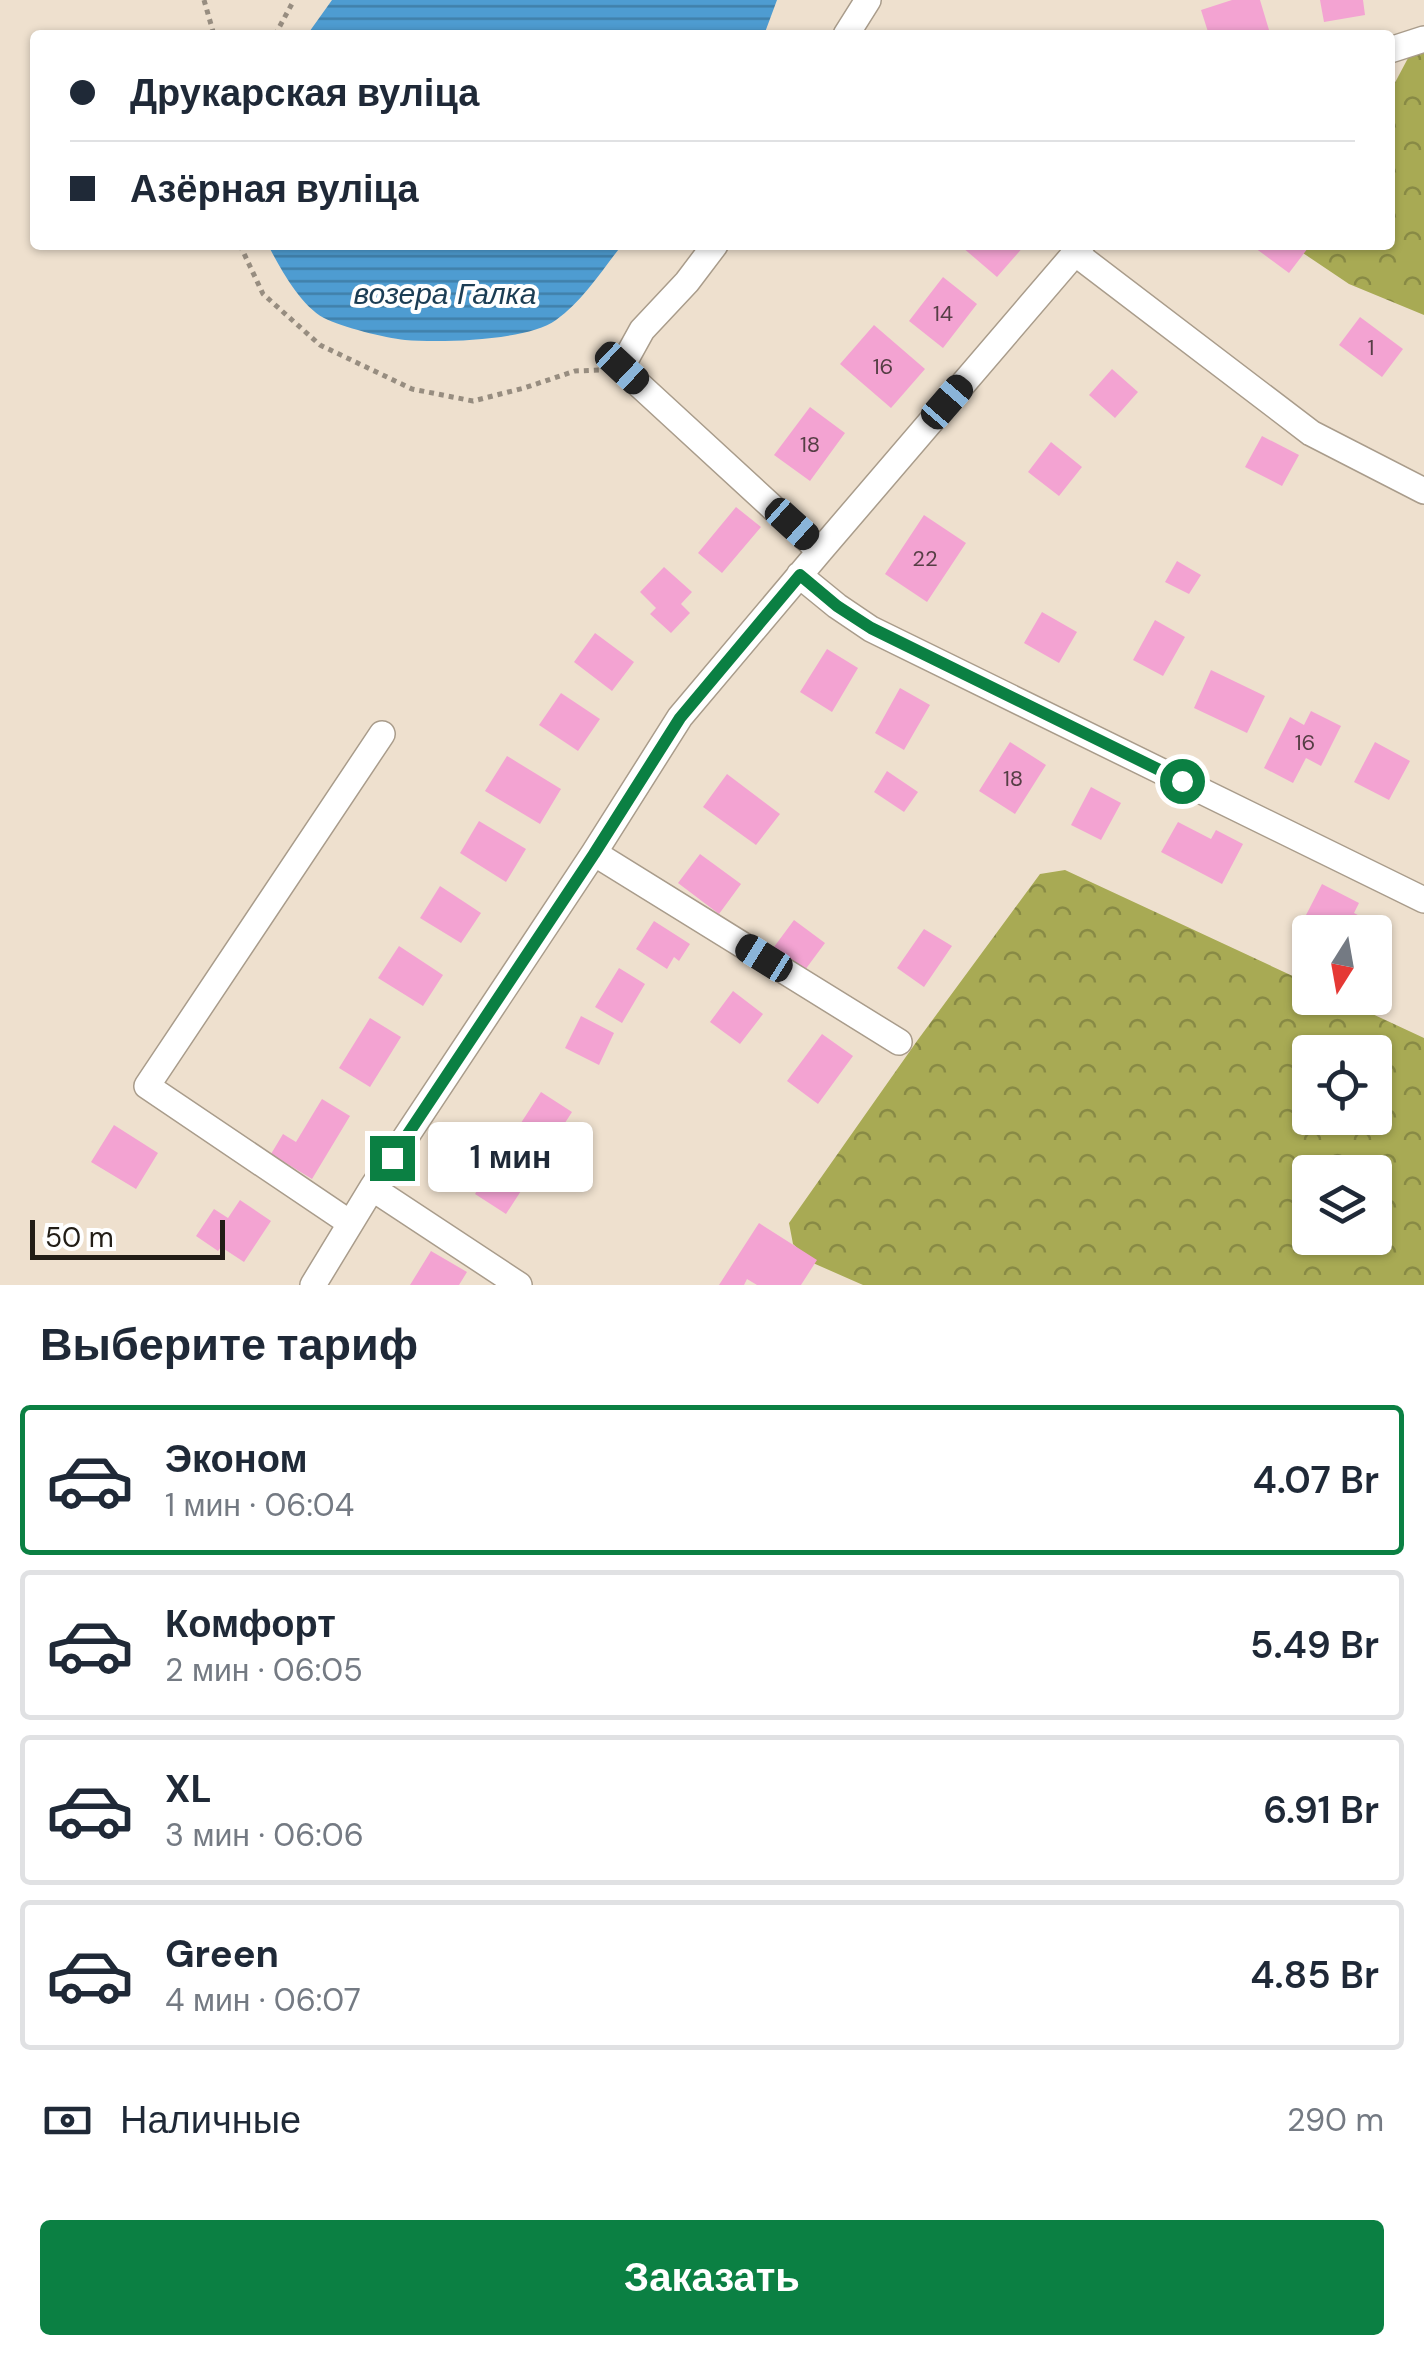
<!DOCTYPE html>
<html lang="ru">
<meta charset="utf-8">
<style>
:root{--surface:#fff;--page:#f2f2f3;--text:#1f2937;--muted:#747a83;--line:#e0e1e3;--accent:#0b8043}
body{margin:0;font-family:"DM Sans",sans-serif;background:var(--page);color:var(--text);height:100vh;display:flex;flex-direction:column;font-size:38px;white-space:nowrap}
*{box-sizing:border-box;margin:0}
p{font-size:32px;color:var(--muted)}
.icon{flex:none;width:55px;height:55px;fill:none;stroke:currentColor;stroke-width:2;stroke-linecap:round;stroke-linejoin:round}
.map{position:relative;height:1285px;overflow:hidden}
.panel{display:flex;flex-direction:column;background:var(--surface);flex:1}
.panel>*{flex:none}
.banner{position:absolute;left:30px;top:30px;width:1365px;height:220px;border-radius:10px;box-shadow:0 2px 8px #0004;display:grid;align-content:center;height:220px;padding:0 40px;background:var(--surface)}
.needle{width:65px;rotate:191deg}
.buttons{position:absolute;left:1292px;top:915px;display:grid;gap:20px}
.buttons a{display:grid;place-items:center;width:100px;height:100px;border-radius:10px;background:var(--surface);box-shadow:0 2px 8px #0004;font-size:50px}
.scale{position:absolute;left:30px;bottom:25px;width:195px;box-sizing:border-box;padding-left:10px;border:5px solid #221d16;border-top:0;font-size:28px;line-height:35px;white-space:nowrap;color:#221d16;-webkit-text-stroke:8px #fff;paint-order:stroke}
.end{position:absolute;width:45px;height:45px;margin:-22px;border:12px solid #0b8043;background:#fff;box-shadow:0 0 0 5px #fff}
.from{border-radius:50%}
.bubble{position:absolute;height:70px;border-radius:10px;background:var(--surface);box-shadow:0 2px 8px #0004;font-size:32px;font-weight:600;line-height:70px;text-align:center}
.car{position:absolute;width:30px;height:60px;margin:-30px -15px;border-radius:12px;box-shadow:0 0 8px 2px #0007;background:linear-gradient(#222 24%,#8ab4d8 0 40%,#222 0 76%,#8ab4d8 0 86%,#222 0)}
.banner b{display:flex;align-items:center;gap:35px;height:95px;font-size:38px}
.banner b+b{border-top:2px solid var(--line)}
.banner i{width:25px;height:25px;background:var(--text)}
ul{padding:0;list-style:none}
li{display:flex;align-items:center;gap:30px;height:150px;margin:0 20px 15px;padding:0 20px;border:5px solid var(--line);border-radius:10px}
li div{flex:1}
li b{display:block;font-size:38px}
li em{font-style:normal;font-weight:600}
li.on{border-color:var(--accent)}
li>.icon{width:90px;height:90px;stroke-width:1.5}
h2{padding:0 40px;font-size:45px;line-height:120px}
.pay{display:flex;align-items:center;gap:25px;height:110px;padding:0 40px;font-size:38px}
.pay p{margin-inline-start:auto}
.action{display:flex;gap:20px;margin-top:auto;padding:20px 40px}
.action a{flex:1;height:115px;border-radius:10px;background:var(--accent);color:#fff;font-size:40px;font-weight:600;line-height:115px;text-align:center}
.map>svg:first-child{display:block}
.forest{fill:url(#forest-crowns);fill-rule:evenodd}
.water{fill:url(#water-rules)}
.building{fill:#f3a3d2}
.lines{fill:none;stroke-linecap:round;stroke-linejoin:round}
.minor-casing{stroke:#a99c8b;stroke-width:28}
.path{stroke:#978d80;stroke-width:5;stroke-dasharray:5 5;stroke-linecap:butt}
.minor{stroke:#fff;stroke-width:25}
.route{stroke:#0b8043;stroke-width:12}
.labels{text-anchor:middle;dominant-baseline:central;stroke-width:8;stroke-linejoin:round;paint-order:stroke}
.number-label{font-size:22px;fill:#563e45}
.water-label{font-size:30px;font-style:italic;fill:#1b3d54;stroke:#fff}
</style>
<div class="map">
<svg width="1424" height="1285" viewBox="0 0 1424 1285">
<defs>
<pattern id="forest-crowns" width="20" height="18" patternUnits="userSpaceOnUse" patternTransform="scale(2.5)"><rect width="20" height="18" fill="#a8aa54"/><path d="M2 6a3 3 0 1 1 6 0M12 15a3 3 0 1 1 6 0" fill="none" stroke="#888a45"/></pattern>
<pattern id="water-rules" width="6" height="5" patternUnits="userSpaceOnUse" patternTransform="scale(2.5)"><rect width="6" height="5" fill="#4e9cd1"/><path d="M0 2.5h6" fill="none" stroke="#407fa9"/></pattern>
</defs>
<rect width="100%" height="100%" fill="#eee0ce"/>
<!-- forest -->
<path class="forest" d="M1424,28V315L1349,284L1291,245H1390V92Z
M1065,870L1310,984V998H1338L1424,1038V1285H863L813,1263L793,1244L789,1223L917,1041L1040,874ZM1310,1052H1375V1118H1310ZM1310,1172H1375V1238H1310Z"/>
<!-- water -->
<path class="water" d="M332,0H777L764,35H307Z
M268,245H622C602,270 583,301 556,320C527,341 441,343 405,340C385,338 342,327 324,318C300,305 280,268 268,245Z"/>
<!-- building -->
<path class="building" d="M1232,0H1260L1269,30L1253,35H1209L1201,10Z
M1320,0H1363L1365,15L1324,22Z
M964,245H1025L997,277L962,247Z
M1251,245H1304L1308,248L1289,273Z
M943,277L977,304L943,348L909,321Z
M1360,317L1403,349L1382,377L1339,345Z
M874,325L925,369L891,408L840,364Z
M1112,369L1138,392L1115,418L1089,395Z
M810,407L845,433L810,481L774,455Z
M1262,436L1299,455L1282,486L1245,467Z
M1051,442L1082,467L1059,496L1028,472Z
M736,507L761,527L722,573L698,553Z
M924,515L966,543L927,602L885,574Z
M1177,561L1201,575L1189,594L1165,582Z
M664,567L692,592L681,604L690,613L671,633L650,614L656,608L640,592Z
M1042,612L1077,632L1059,663L1024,643Z
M1155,620L1185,637L1163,676L1133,660Z
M595,633L634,662L612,691L574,662Z
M827,649L858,668L832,712L800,692Z
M1211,670L1265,696L1247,733L1194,708Z
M900,688L930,705L904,750L875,733Z
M561,693L600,719L578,751L539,725Z
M1311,711L1341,726L1321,766L1306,758L1293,783L1264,768L1290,717L1304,725Z
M1010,742L1046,765L1015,814L979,791Z
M1375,742L1410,761L1389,800L1354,782Z
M507,756L561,789L540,824L485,791Z
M887,771L918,792L904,812L874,792Z
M727,774L780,814L756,845L703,807Z
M1091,787L1121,803L1101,840L1071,825Z
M479,821L526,849L506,882L460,853Z
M1178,822L1211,839L1216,830L1243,844L1222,884L1161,852Z
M700,854L741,884L719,914L678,883Z
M1322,884L1359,903L1354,913L1377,925L1373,932H1334L1305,917Z
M440,886L481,913L461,943L420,918Z
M794,920L825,943L802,974L771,951Z
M654,921L690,944L679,961L674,957L667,969L636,949Z
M924,929L952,946L924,987L897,968Z
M399,946L443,975L423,1006L378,978Z
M619,968L645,984L622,1023L595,1007Z
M733,991L763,1014L740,1044L710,1022Z
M581,1016L614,1033L599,1065L565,1048Z
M370,1018L401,1037L370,1087L339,1068Z
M822,1034L853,1056L818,1104L787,1081Z
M541,1092L572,1112L506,1214L475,1194Z
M322,1099L350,1116L312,1179L271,1154L283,1134L296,1142Z
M114,1125L158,1153L136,1189L91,1162Z
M240,1200L271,1221L244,1262L221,1247L218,1251L196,1236L214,1209L228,1218Z
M759,1223L817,1260L801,1285H757L747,1279L744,1285H719Z
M431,1251L467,1272L459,1285H410Z"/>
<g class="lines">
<defs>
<path id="minor" d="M846,35L868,0
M1390,50L1424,39
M715,245L687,282L642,330L621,368L820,551
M1075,253L1311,433L1424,491
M799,575L837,606L871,629L1424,900
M594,853L899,1042
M372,1188L519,1285
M350,1223L147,1086L382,734
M313,1285L372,1188L594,853L680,717L820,551L1082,245"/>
</defs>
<!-- minor casing -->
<use href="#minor" class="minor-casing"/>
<!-- path -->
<path class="path" d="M204,0L214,35
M275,35L294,0
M240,245L263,294L320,345L412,389L473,401L524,388L575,371L599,370"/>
<!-- minor -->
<use href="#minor" class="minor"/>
</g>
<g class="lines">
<!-- route -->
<path class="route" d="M392,1158L594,854L680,718L800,575L837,606L871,628L1182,781"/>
</g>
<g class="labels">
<!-- number labels -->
<g class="number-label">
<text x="943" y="313">14</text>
<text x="1371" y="347">1</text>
<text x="883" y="366">16</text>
<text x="810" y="444">18</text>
<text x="925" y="558">22</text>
<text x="1305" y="742">16</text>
<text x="1013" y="778">18</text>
</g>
<!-- water labels -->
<g class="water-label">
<text x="445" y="293">возера Галка</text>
</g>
</g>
</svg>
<div class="buttons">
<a><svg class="needle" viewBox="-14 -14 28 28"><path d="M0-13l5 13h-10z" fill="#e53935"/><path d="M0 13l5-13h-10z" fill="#747a83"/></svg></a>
<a><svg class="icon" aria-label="locate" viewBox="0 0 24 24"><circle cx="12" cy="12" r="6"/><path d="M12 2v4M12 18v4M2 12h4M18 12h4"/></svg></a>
<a><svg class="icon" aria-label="layers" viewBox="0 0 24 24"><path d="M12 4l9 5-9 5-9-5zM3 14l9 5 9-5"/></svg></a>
</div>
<div class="scale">50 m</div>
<i class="end from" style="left:1182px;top:781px"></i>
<i class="end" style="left:392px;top:1158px"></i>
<div class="bubble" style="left:428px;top:1122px;width:165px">1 мин</div>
<i class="car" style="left:622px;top:368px;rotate:133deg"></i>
<i class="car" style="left:947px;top:402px;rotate:41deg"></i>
<i class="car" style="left:792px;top:524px;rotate:132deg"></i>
<i class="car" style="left:764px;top:958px;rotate:302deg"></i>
<div class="banner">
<b><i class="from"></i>Друкарская вуліца</b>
<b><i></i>Азёрная вуліца</b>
</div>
</div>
<section class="panel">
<h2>Выберите тариф</h2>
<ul>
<li class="on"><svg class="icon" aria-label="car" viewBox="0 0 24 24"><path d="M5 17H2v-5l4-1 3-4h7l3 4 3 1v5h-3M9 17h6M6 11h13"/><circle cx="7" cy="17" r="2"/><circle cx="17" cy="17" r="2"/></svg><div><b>Эконом</b><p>1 мин · 06:04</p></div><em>4.07 Br</em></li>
<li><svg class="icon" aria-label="car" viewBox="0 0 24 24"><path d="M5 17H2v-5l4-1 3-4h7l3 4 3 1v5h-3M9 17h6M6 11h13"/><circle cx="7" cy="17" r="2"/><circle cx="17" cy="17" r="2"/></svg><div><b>Комфорт</b><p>2 мин · 06:05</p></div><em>5.49 Br</em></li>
<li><svg class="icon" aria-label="car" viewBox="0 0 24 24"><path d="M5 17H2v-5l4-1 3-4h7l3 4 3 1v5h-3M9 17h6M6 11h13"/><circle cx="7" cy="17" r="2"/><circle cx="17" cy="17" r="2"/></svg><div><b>XL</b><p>3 мин · 06:06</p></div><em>6.91 Br</em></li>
<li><svg class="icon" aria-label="car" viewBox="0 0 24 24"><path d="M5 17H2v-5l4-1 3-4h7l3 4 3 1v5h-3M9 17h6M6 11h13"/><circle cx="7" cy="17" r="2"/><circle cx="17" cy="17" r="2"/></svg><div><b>Green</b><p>4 мин · 06:07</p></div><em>4.85 Br</em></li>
</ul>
<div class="pay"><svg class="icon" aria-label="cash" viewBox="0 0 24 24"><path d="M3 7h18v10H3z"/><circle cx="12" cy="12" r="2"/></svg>Наличные<p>290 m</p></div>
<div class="action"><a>Заказать</a></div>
</section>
